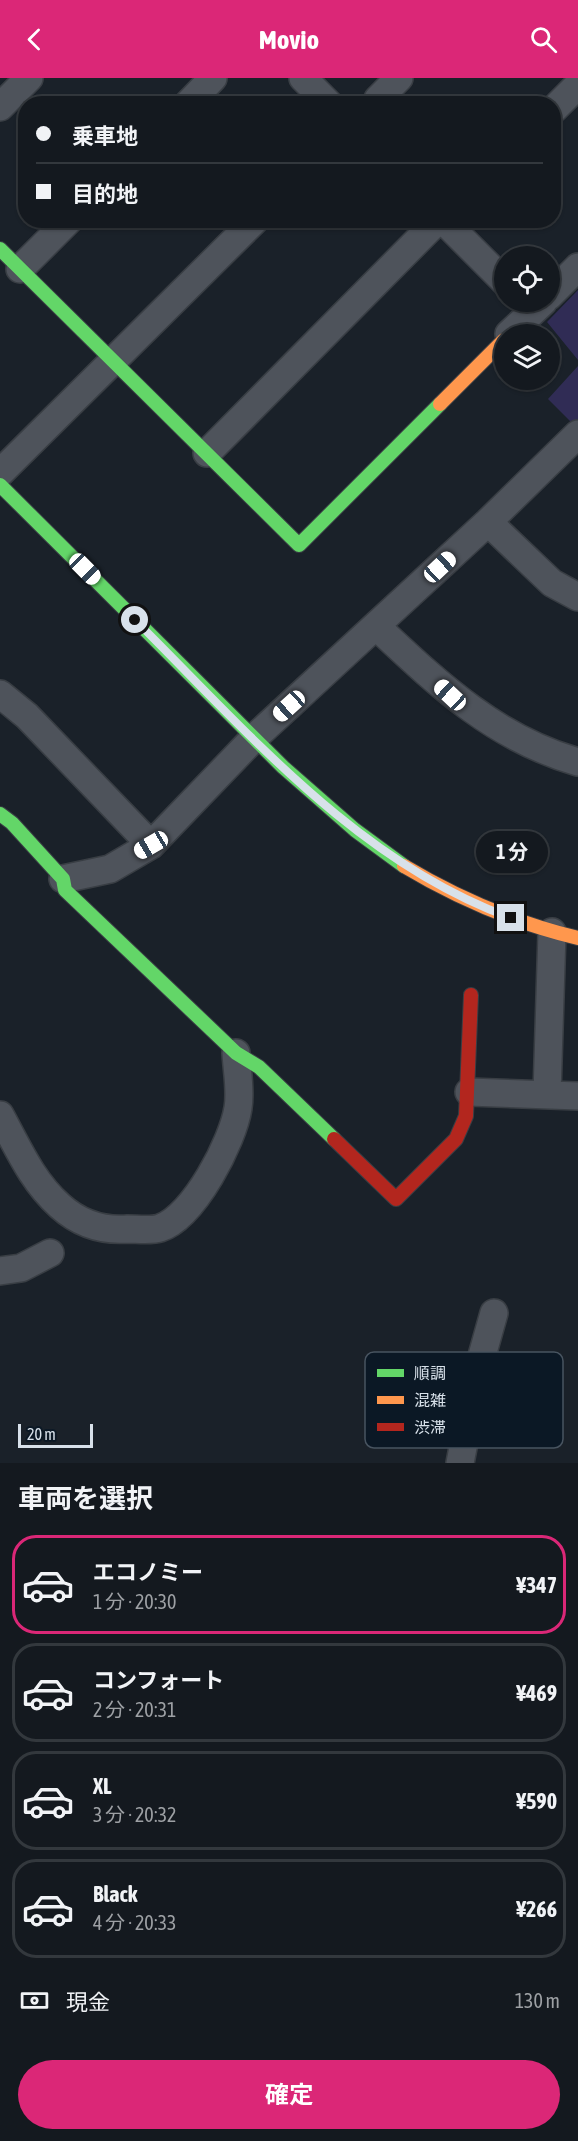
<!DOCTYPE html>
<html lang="ja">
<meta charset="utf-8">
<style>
:root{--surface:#14191f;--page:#1d2228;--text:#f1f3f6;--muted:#9da0a4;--line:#33383d;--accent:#db2777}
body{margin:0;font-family:"Asap Condensed","Noto Sans JP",sans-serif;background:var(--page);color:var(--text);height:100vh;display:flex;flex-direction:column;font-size:22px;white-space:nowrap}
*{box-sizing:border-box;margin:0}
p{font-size:20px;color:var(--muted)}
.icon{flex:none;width:33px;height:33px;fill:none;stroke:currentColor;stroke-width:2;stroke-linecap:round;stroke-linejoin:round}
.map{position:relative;height:1385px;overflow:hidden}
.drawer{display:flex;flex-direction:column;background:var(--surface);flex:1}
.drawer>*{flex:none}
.top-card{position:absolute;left:18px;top:18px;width:543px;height:132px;border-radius:24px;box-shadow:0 2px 4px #0004,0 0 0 2px var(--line);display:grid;align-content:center;height:132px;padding:0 18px;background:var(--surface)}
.fabs{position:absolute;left:494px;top:168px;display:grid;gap:12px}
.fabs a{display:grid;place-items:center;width:66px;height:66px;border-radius:50%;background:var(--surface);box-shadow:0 2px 4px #0004,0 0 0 2px var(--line);font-size:30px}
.scale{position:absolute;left:18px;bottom:15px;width:75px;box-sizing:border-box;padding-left:6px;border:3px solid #d8e1ea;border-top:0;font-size:16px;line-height:21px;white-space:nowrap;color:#d8e1ea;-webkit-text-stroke:4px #0b1825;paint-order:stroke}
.end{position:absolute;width:27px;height:27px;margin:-14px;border:8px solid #d8e1ea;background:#111;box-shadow:0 0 0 3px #111}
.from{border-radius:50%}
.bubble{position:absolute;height:42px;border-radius:21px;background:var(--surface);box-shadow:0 2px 4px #0004,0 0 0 2px var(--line);font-size:20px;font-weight:700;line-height:42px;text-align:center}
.car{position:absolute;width:18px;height:36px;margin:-18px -9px;border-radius:8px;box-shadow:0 0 4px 2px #0007;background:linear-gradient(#fff 24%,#345 0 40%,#fff 0 76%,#345 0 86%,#fff 0)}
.top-card b{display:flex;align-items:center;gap:21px;height:57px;font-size:22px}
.top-card b+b{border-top:2px solid var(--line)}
.top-card i{width:15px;height:15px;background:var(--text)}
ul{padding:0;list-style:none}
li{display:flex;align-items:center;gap:18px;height:99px;margin:0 12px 9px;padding:0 6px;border:3px solid var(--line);border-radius:24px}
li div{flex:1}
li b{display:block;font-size:22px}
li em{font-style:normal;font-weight:700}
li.active{border-color:var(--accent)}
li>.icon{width:54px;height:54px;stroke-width:1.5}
h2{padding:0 18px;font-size:27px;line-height:72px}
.pay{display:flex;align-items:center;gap:15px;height:66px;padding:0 18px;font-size:22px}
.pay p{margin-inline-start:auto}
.cta{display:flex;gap:12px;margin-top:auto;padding:12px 18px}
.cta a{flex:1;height:69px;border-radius:36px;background:var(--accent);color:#fff;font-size:24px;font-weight:700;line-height:69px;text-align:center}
header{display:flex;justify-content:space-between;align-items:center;height:78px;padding:0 18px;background:var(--accent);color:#fff;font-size:27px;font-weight:700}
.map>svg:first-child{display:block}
.green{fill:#302c55}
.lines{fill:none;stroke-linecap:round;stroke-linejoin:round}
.street-casing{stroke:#393e44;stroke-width:30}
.fast-casing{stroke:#393e44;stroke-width:16}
.slow-casing{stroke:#393e44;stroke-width:16}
.jam-casing{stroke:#393e44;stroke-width:16}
.street{stroke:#4e535b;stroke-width:27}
.fast{stroke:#63d668;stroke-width:14}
.slow{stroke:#ff974d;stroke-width:14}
.jam{stroke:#b3261e;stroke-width:14}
.route{stroke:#d8e1ea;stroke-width:8}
.key{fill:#0b1825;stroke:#485460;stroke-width:1.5}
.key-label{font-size:16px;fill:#d8e1ea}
</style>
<header><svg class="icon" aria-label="back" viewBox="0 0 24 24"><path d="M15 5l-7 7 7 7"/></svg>Movio<svg class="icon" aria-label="search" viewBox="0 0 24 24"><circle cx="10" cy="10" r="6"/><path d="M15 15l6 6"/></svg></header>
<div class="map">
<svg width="578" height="1385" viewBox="0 0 578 1385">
<rect width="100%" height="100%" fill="#1a2129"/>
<!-- green -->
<path class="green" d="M578,212V282L547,244Z
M578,288V342L570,343L548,321Z"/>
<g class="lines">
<defs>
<path id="street" d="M303,0L329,26
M188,26L213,0
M382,26L378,21L399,0
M0,29L29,0
M554,31L578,7
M443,142L504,203
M20,191L69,142
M549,218L578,189
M509,256L543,224
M207,375L438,142
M0,395L255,142
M488,444L552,505L578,519
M376,548C438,606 494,660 578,684
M0,616L27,638L151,767
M63,801L110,791L151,767L254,660L488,444L578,356
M469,1014L578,1018
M547,1016L552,854
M0,1037C18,1070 32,1103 60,1128C80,1146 102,1153 128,1151C137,1151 151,1153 160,1150C194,1139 233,1063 238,1030C241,1013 237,993 236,975
M0,1193L21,1190L50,1175
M460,1385L478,1292L494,1235"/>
<path id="fast" d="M0,171L299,467L440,326
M0,407L283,689L355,752L404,788
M0,736L12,745L63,801L65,812L236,975L259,989L334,1061"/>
<path id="slow" d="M440,326L504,262
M404,788C459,821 516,845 578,860"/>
<path id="jam" d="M334,1061L396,1121L456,1061L466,1038L471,917"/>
</defs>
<!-- street casing -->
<use href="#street" class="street-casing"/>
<!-- fast casing -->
<use href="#fast" class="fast-casing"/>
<!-- slow casing -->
<use href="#slow" class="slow-casing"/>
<!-- jam casing -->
<use href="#jam" class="jam-casing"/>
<!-- street -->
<use href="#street" class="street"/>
<!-- fast -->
<use href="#fast" class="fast"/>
<!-- slow -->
<use href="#slow" class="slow"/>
<!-- jam -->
<use href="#jam" class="jam"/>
</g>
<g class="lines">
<!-- route -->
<path class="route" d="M135,542C248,654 357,784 511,840"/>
</g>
<!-- legend -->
<rect x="365" y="1274" width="198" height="96" rx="9" class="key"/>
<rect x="377" y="1291" width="27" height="8" fill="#63d668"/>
<rect x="377" y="1318" width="27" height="8" fill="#ff974d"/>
<rect x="377" y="1345" width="27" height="8" fill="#b3261e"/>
<g class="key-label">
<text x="414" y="1301">順調</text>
<text x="414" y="1328">混雑</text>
<text x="414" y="1355">渋滞</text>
</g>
</svg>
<div class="fabs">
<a><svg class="icon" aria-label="locate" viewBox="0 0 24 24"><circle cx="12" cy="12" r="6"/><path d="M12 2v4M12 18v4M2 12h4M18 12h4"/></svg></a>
<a><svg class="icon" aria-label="layers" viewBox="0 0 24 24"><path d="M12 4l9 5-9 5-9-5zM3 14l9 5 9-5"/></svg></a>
</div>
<div class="scale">20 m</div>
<i class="end from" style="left:135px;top:542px"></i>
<i class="end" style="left:511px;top:840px"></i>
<div class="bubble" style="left:476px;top:753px;width:72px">1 分</div>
<i class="car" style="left:440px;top:489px;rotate:47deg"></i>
<i class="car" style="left:85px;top:491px;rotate:135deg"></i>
<i class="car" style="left:450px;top:617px;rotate:313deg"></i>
<i class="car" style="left:289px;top:628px;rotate:228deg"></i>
<i class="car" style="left:151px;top:767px;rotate:240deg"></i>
<div class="top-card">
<b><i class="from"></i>乗車地</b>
<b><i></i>目的地</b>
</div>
</div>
<section class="drawer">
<h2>車両を選択</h2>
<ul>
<li class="active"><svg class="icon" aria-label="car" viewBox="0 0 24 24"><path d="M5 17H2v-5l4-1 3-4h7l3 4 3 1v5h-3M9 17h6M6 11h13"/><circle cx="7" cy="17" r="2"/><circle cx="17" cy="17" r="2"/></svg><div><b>エコノミー</b><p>1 分 · 20:30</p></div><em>¥347</em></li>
<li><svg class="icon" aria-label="car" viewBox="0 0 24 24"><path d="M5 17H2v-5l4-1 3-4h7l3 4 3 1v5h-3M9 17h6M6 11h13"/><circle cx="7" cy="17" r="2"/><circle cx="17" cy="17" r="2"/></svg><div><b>コンフォート</b><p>2 分 · 20:31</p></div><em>¥469</em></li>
<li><svg class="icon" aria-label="car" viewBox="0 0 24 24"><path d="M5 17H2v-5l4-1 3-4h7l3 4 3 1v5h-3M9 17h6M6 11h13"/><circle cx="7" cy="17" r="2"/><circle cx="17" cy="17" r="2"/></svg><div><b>XL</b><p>3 分 · 20:32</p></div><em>¥590</em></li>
<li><svg class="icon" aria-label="car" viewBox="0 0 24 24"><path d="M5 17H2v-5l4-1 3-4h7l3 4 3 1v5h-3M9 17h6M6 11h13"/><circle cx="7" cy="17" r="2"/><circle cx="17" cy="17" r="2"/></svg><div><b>Black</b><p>4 分 · 20:33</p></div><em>¥266</em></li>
</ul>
<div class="pay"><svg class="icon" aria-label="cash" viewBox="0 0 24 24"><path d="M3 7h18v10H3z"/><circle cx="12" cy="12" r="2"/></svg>現金<p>130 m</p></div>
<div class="cta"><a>確定</a></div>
</section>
